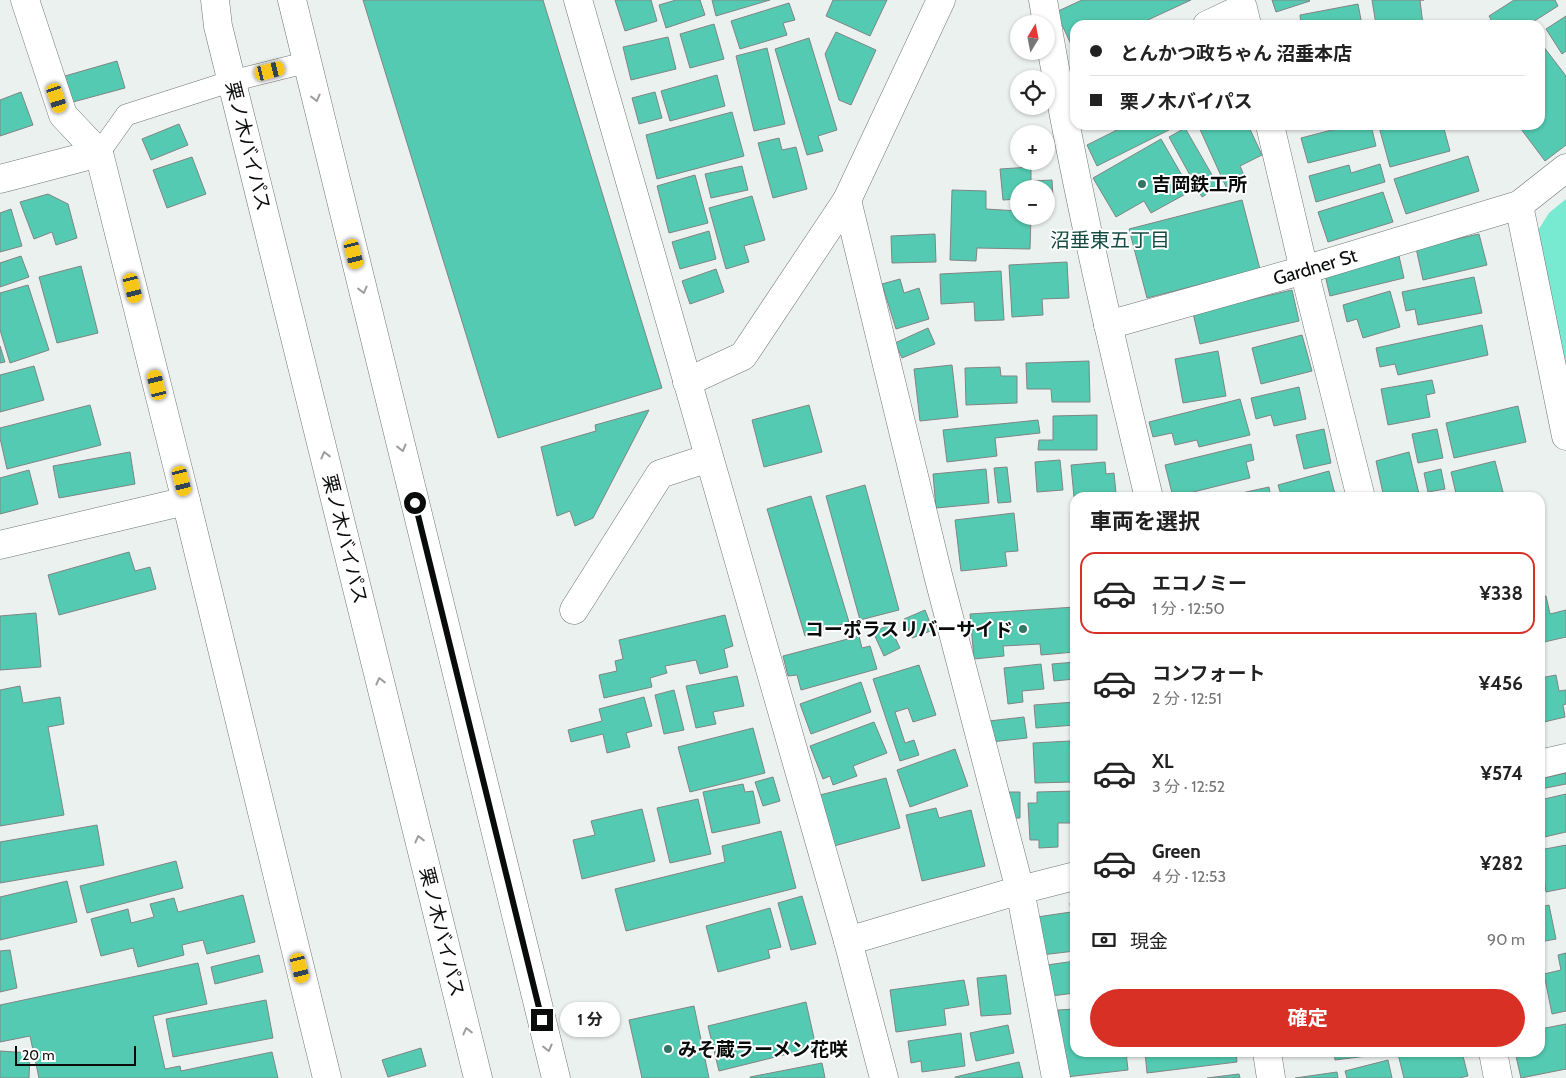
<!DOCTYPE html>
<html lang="ja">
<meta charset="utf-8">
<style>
:root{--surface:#fff;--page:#f6f6f6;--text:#222;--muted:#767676;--line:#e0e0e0;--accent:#d93025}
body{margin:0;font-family:Cabin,"Noto Sans JP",sans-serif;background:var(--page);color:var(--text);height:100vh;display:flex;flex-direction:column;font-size:19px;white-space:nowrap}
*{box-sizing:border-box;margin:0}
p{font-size:16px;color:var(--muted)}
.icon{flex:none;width:28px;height:28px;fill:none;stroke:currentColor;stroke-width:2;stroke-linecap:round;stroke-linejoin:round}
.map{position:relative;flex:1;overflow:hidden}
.sheet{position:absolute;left:1070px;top:492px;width:475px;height:565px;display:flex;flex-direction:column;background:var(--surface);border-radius:15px;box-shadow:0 1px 4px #0004}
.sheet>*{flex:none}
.banner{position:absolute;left:1070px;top:20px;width:475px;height:110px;border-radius:15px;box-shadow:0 1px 4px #0004;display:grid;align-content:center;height:110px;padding:0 20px;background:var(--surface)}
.needle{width:32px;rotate:10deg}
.controls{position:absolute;left:1010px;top:15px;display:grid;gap:10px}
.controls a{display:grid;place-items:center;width:45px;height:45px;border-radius:50%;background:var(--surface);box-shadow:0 1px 4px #0004;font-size:25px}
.scale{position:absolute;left:15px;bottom:12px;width:121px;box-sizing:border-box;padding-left:5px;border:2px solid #0a0c0b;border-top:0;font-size:14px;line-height:18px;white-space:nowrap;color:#0a0c0b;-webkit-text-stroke:4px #fff;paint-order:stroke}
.end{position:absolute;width:22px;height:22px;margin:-11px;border:6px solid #0a0c0b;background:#fff;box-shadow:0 0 0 2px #fff}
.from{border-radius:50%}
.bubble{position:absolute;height:35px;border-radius:18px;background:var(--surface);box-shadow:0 1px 4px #0004;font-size:16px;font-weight:700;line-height:35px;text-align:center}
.car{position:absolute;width:15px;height:30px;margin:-15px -8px;border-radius:6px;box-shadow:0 0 4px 1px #0007;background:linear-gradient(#f5c518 24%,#345 0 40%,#f5c518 0 76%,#345 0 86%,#f5c518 0)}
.banner b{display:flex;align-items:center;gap:18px;height:48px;font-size:19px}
.banner b+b{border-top:1px solid var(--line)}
.banner i{width:12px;height:12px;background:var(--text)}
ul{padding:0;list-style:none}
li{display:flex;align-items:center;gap:15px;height:82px;margin:0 10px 8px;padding:0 10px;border:2px solid transparent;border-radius:15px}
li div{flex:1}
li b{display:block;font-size:19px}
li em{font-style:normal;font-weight:700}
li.on{border-color:var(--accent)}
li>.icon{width:45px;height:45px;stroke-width:1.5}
h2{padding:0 20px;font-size:22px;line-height:60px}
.pay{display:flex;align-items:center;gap:12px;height:55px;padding:0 20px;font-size:19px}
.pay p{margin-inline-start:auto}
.button{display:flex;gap:10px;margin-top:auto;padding:10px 20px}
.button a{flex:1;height:58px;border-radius:30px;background:var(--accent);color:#fff;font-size:20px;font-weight:700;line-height:58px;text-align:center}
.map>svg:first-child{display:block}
.green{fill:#77ead1}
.building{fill:#53cab1;stroke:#808583}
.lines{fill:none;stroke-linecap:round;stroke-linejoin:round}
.service-casing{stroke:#717675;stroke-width:22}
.minor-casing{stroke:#717675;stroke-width:29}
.tertiary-casing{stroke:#717675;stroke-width:29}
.secondary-casing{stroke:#717675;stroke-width:29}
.service{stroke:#fff;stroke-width:21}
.minor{stroke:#fff;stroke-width:28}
.tertiary{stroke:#fff;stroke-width:28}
.secondary{stroke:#fff;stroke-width:28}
.oneway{stroke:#9d9e9d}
.route{stroke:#0a0c0b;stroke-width:6}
.poi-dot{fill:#327567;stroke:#fff;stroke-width:2}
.labels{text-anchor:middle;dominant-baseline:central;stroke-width:4;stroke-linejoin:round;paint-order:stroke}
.street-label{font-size:19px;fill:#0a0c0b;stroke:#fff}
.poi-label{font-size:19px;font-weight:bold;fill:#0a0c0b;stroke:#fff;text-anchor:start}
.neighbourhood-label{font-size:20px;fill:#144c41;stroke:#fff}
</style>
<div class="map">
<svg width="1566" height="1078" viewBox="0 0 1566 1078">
<rect width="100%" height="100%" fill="#ebf1ef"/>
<!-- green -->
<path class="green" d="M1566,199V365L1535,235L1549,213Z"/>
<!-- building -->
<path class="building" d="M363,0H543L662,388L498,438Z
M615,0H651L657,21L625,31Z
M676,0H700L705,15L666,28L659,5Z
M712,0H770L716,16Z
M833,0H887L870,36L826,16Z
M1082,0H1191L1137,25H1075V53L1056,12Z
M1272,0H1309L1310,1L1276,12Z
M1372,0H1424H1420L1423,25H1376Z
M1514,0H1555L1558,6L1528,25H1494L1489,16Z
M789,3L795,20L783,23L787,35L740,49L731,21Z
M1358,4L1362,25H1301L1300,15Z
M1566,16V51L1562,54L1546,29Z
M714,24L724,59L690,68L680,34Z
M836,32L876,50L851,105L839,100L825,54Z
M668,37L676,69L631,80L623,47Z
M809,38L837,130L818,136L823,151L807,155L775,49Z
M1540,42L1566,76V145L1545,161L1518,125H1540Z
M767,48L785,124L754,131L736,56Z
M117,61L125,88L73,102L65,76Z
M717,75L725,106L670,121L661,91Z
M21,92L33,125L0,136V100Z
M655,92L662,118L639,124L632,98Z
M732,112L744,156L657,179L646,135Z
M179,124L188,145L151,160L142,139Z
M1127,125H1166L1169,130L1097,166L1087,145Z
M1198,125H1248L1262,155L1240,166L1246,180L1227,189Z
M1351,125H1371L1376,146L1308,163L1301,138Z
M1385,125H1443L1450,151L1390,167L1379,127Z
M1185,128L1219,187L1202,197L1169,137Z
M779,138L782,150L796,147L807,189L773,198L758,143Z
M1161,139L1191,191L1151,213L1144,201L1116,217L1093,178Z
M1468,156L1479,191L1406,214L1394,179Z
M192,157L206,194L167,208L153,170Z
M1380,164L1385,182L1316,202L1309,176L1349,165L1351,173Z
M742,166L748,190L711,198L705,174Z
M1031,167V181L1052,180L1053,197H1046V189H1019V199L1003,200L1000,169Z
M695,175L708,223L669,233L657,186Z
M952,190L986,191V209L1019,211V216H1031L1030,249L977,248L976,261L950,260Z
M1383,192L1393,222L1328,242L1318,212Z
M48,194L68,204L77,238L56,245L52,232L34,239L20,202Z
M752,196L765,240L744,246L749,262L726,269L709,208Z
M1242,200L1260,269L1147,298L1129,229Z
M11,209L22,246L0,252V213Z
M709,231L716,259L680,269L672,242Z
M935,234L936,262L892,263L891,236Z
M1479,234L1487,265L1423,280L1416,248Z
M21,256L29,277L0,287V263Z
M1399,256L1404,278L1330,296L1325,275Z
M1067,262L1069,298L1042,299L1043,315L1012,317L1009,265Z
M81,266L98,333L57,343L39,277Z
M716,269L724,292L690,304L682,281Z
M1001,271L1004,320L975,321L974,302L941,304L940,274Z
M1474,277L1482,313L1418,325L1415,309L1406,311L1402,292Z
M900,279L904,293L919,288L929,319L896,329L882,284Z
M28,285L49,350L10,363L0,330V293Z
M1292,290L1299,321L1200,344L1193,313Z
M1390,291L1400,327L1363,338L1357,319L1347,322L1343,305Z
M1482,325L1488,355L1398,375L1395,364L1380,367L1376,348Z
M928,328L935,344L902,358L895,343Z
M1302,335L1312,371L1261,384L1252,348Z
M0,346L5,362L0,363Z
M1218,351L1226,396L1183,403L1175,359Z
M1089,361L1090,402H1052L1051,389H1027L1026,363Z
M952,365L958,417L920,421L914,369Z
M34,366L44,400L0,412V375Z
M1000,367L1001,376H1017V403L966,405L965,368Z
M1432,380L1435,393L1426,395L1430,417L1388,425L1381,389Z
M1299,387L1306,419L1274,426L1271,415L1256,419L1251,398Z
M1240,399L1250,435L1199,447L1197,440L1175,445L1172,433L1153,437L1149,422Z
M90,405L101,445L7,469L0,438V428Z
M809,405L822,452L764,467L752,420Z
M1518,406L1526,442L1454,458L1446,423Z
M649,410L593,518L575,526L570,511L557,516L541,447L596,431L595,425Z
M1097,415V450H1038L1039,440H1053V416Z
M1038,420L1040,433L995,438L997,456L947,462L943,430Z
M1324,429L1331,463L1304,469L1296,435Z
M1437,429L1443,458L1418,463L1412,434Z
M1251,444L1254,460L1246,462L1250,478L1173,497L1165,465Z
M130,452L135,484L59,498L53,466Z
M1409,452L1420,498H1384L1376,461Z
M1060,460L1063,490L1037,492L1035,462Z
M1495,461L1503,492L1482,498H1457L1451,472Z
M1105,462L1106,474L1114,473L1116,493L1074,497L1071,465Z
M1007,467L1011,502L998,503L994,468Z
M986,469L989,503L936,508L933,474Z
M1441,469L1445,489L1428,492L1424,473Z
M29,470L38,504L0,514V478Z
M1329,471L1336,498H1282L1278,485Z
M865,485L899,610L860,620L826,496Z
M1269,487L1271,498H1219Z
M811,496L849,622L805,636L767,509Z
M1014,513L1018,551L1005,552L1007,566L961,571L955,520Z
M129,552L135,571L150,567L156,589L59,615L48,575Z
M1546,596L1550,614L1566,610V637L1540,643V597Z
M1075,607V652L1041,655L1040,644L1003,646L1004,656L974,659L970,614Z
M925,610L933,630L912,638L904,619Z
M36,613L41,667L0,670V616Z
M725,615L733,646L724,649L728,667L700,674L696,660L665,666L667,673L650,678L652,687L604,698L599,675L617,671L615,661L623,659L619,640Z
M889,625L900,648L884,656L873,632Z
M859,636L862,648L870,646L877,669L801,690L797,675L788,676L783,656Z
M1075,662V679L1054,681L1052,664Z
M1041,664L1044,689L1022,691L1023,702L1008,704L1004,668Z
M919,665L936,715L913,722L908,708L895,712L905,743L914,740L919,755L900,761L873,679Z
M1556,675L1559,691L1566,690V704L1563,705L1565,717L1540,723V678Z
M737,676L744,706L713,712L716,724L696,728L686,686Z
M861,682L871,712L811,734L800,704Z
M20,686L23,703L60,697L64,724L48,727L64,815L0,826V690Z
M674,690L684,730L664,734L655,695Z
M644,697L652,726L626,733L630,747L607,753L603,734L571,742L568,730L602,721L599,709Z
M1075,702V725L1036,728L1034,705Z
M1024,717L1027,738L991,742L989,721Z
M874,722L887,753L853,766L857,776L833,785L830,776L823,779L810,746Z
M753,728L765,773L690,792L678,747Z
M1070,741L1072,782L1035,783L1033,743Z
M955,749L968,786L910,807L897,770Z
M1566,773V784L1541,789L1540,779Z
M773,777L780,801L763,806L755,782Z
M886,778L900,828L834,846L820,795Z
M743,784L745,792L753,791L760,823L712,833L703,792Z
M1075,791V823H1058V847L1039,848V840H1030L1028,803H1037V792Z
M1009,792H1020V818H1009Z
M1566,794V832L1540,838V800Z
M698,799L711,854L670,863L657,808Z
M936,808L939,818L971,810L985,866L922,881L906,815Z
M642,809L655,861L582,879L573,840L595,835L591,821Z
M97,825L104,865L0,883V842Z
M781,831L796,888L626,931L615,889L725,862L722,846Z
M1566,845V888L1546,892L1540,850Z
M176,861L183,888L87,913L80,886Z
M67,881L77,922L0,940V897Z
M243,895L255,942L207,954L203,940L182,945L184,955L138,967L133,948L101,956L91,919L128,909L131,923L154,917L150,904L174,898L178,912Z
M802,896L816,944L791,950L778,903Z
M1075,902V951L1041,955L1037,917L1071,912L1070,903Z
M1549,905L1556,939L1540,942V907Z
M770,908L781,947L768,950L770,958L718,972L706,926Z
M10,950L17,988L0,992V951Z
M1566,953V1011L1552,1014L1544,974L1561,970L1558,955Z
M259,955L263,972L215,984L211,967Z
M1075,961V993L1051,996L1047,965Z
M198,963L207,1004L153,1016L165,1069L180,1066L181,1071L272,1052L278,1078H39L30,1036L0,1042V1005Z
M1006,975L1011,1014L981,1016L977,978Z
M964,980L969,1005L944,1009L946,1025L896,1032L890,990Z
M266,1000L273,1038L173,1057L166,1019Z
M806,1002L816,1047L719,1071L708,1026Z
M694,1006L709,1078H642L629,1020Z
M1075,1009V1052H1126L1128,1070L1066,1077L1058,1010Z
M1566,1024V1069L1521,1078L1515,1052H1540V1029Z
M1008,1025L1014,1053L976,1061L970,1033Z
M961,1033L965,1066L922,1072L921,1061L911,1063L908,1041Z
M421,1048L426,1066L388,1077L382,1060Z
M0,1051L30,1053L29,1078H0Z
M1145,1052H1236L1237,1062L1147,1073Z
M1308,1052H1331L1309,1056Z
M1334,1052H1374L1375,1055L1335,1060Z
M1405,1052H1462L1468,1076L1459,1078H1404L1398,1054Z
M1388,1060L1392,1078H1347L1345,1071Z
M1019,1062L1023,1078H955V1077Z
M822,1063L825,1078H750V1077Z
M1337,1072L1338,1078H1295Z
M1239,1074L1240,1078H1207Z"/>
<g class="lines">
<defs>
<path id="service" d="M99,153L126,115L232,81L308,62"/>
<g id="minor">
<path d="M25,0L63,115L99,153L186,501L327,1078"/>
<path d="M578,0L848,941L884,1078"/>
<path d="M1043,0C1071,167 1109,333 1149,498"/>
<path d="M1207,25L1243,8L1247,25"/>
<path d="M1270,125L1304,270L1361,498"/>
<path d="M0,179L99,153"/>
<path d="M847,200L938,575L1020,890L1056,1078"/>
<path d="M1519,205L1566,436"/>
<path id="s1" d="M1108,325L1304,270L1519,205L1566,168"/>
<path d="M687,382L743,356L847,200L941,0"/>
<path d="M0,545L186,501"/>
<path d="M574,610L660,474L709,458"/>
<path d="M1540,764L1566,758"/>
<path d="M848,941L1020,890L1075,876"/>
<path d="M1493,1052L1498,1078"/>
</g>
<path id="tertiary" d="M1267,1052L1271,1078"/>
<path id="secondary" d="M215,0L218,26L478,1078
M292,0L556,1078"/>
</defs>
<!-- service casing -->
<use href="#service" class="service-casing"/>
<!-- minor casing -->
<use href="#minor" class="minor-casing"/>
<!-- tertiary casing -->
<use href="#tertiary" class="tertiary-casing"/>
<!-- secondary casing -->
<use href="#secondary" class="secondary-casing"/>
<!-- service -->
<use href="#service" class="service"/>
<!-- minor -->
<use href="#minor" class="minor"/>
<!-- tertiary -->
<use href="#tertiary" class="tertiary"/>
<!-- secondary -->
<use href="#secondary" class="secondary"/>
</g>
<!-- one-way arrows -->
<defs><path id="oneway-chevron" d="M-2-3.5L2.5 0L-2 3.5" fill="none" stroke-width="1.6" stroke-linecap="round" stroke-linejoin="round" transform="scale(1.25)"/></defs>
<g class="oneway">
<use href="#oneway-chevron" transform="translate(316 98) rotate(76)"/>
<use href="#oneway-chevron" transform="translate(363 290) rotate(76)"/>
<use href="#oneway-chevron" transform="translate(402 448) rotate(76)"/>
<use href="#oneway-chevron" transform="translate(325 455) rotate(-104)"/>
<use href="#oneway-chevron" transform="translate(380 681) rotate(-104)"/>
<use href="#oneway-chevron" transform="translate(419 839) rotate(-104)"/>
<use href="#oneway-chevron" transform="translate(467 1031) rotate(-104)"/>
<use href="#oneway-chevron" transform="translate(548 1048) rotate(76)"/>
</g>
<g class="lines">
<!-- route -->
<path class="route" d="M415,503L542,1020"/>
</g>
<!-- markers -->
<g class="poi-dot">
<circle cx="1142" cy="184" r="5"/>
<circle cx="1023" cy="629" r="5"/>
<circle cx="668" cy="1049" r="5"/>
</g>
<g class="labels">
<!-- street labels -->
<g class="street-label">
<text transform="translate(248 146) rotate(76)">栗ノ木バイパス</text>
<text stroke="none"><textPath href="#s1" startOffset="215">Gardner St</textPath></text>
<text transform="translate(345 539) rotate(76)">栗ノ木バイパス</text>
<text transform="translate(442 932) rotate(76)">栗ノ木バイパス</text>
</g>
<!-- poi labels -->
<g class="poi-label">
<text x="1152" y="184">吉岡鉄工所</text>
<text x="1013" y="629" text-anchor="end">コーポラスリバーサイド</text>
<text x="678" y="1049">みそ蔵ラーメン花咲</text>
</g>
<!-- neighbourhood labels -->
<g class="neighbourhood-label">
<text x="1110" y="240">沼垂東五丁目</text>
</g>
</g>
</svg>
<div class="controls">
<a><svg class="needle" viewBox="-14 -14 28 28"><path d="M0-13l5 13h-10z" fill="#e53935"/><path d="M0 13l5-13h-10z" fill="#767676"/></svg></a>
<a><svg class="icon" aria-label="locate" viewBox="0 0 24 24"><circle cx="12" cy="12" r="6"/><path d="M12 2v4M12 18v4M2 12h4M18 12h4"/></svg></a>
<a>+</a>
<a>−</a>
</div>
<div class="scale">20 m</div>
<i class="end from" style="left:415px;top:503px"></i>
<i class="end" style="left:542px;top:1020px"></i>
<div class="bubble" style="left:560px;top:1002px;width:60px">1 分</div>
<i class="car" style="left:270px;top:71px;rotate:76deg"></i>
<i class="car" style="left:57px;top:98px;rotate:162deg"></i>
<i class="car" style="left:354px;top:254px;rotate:166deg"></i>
<i class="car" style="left:133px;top:288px;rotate:166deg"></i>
<i class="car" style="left:157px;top:385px;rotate:346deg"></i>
<i class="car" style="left:182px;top:481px;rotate:166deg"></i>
<i class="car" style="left:300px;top:968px;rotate:166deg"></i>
<div class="banner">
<b><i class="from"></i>とんかつ政ちゃん 沼垂本店</b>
<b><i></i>栗ノ木バイパス</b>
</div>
<section class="sheet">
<h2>車両を選択</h2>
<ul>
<li class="on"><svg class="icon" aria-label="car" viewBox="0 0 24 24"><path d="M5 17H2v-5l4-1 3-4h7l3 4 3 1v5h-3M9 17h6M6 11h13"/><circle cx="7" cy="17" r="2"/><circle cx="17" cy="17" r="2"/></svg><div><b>エコノミー</b><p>1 分 · 12:50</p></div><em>¥338</em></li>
<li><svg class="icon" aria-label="car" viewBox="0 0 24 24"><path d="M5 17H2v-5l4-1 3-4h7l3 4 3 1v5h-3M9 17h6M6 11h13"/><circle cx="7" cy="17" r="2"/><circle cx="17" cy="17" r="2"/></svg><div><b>コンフォート</b><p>2 分 · 12:51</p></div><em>¥456</em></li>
<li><svg class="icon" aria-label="car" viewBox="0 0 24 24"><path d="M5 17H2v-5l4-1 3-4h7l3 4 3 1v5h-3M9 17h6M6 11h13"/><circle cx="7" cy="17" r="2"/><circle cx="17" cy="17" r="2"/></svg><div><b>XL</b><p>3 分 · 12:52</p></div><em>¥574</em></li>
<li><svg class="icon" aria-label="car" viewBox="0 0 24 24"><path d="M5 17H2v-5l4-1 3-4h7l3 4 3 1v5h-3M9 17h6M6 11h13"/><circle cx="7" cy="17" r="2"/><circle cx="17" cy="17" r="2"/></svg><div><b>Green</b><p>4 分 · 12:53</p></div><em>¥282</em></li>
</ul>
<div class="pay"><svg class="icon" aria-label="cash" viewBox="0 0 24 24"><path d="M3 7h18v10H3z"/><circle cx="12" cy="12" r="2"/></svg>現金<p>90 m</p></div>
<div class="button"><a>確定</a></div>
</section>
</div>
